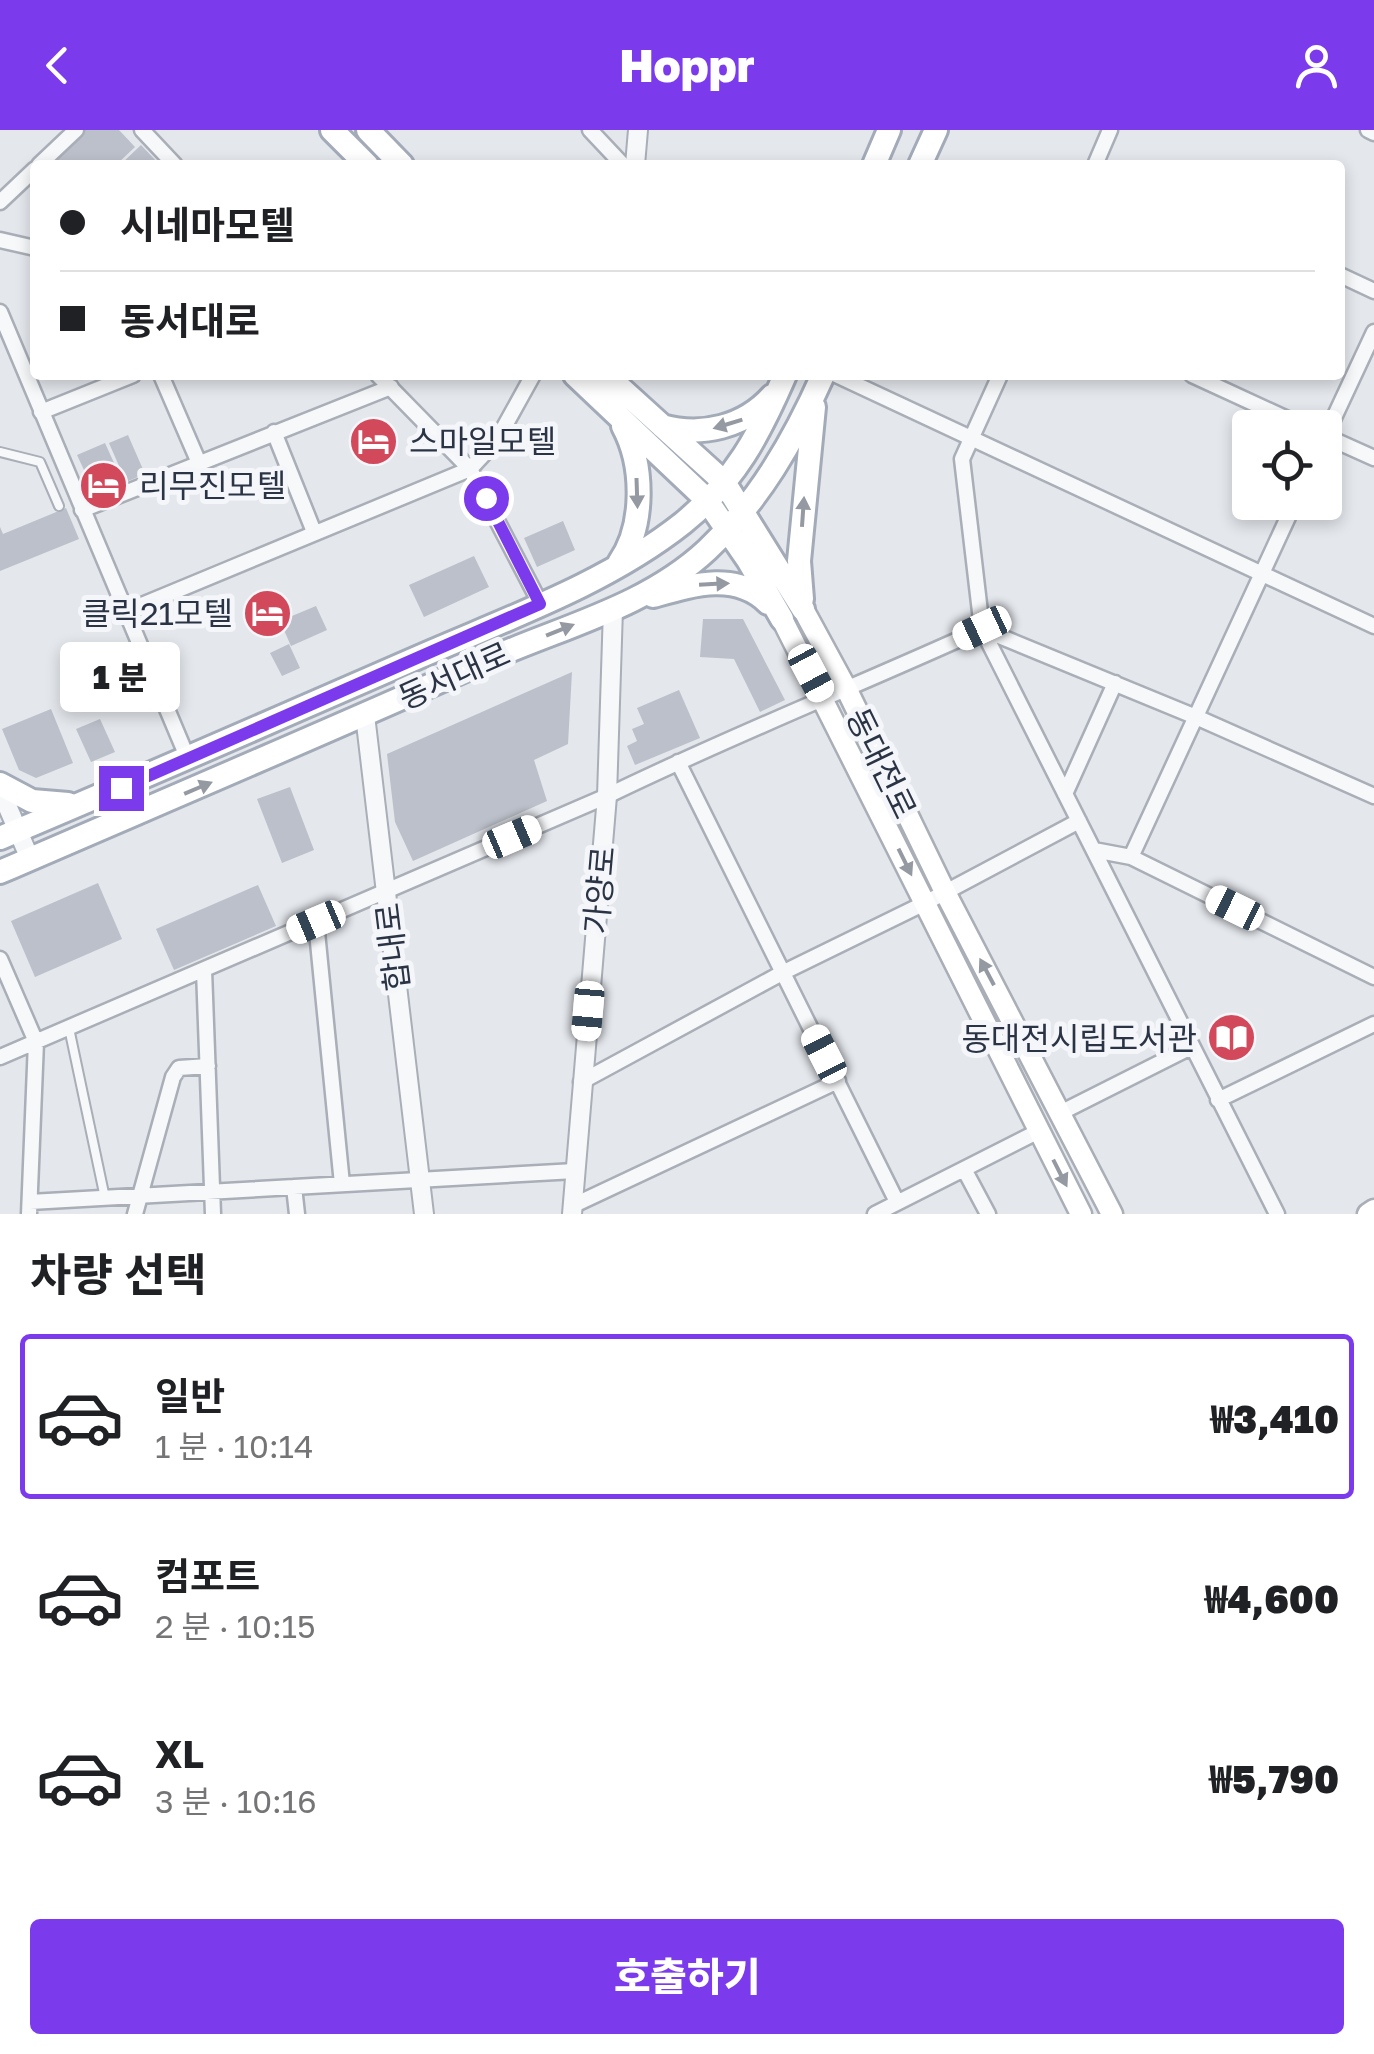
<!DOCTYPE html>
<html lang="ko">
<meta charset="utf-8">
<style>
:root{--surface:#fff;--page:#f6f6f6;--text:#202124;--muted:#757577;--line:#e0e0e0;--accent:#7c3aed}
body{margin:0;font-family:"Golos Text","Noto Sans KR",sans-serif;background:var(--page);color:var(--text);height:100vh;display:flex;flex-direction:column;font-size:38px;white-space:nowrap}
*{box-sizing:border-box;margin:0}
p{font-size:32px;color:var(--muted)}
.icon{flex:none;width:55px;height:55px;fill:none;stroke:currentColor;stroke-width:2;stroke-linecap:round;stroke-linejoin:round}
.map{position:relative;height:1084px;overflow:hidden}
.details{display:flex;flex-direction:column;background:var(--surface);flex:1}
.details>*{flex:none}
.top-card{position:absolute;left:30px;top:30px;width:1315px;height:220px;border-radius:10px;box-shadow:0 5px 15px #0003;display:grid;align-content:center;height:220px;padding:0 30px;background:var(--surface)}
.tools{position:absolute;left:1232px;top:280px;display:grid;gap:20px}
.tools a{display:grid;place-items:center;width:110px;height:110px;border-radius:10px;background:var(--surface);box-shadow:0 5px 15px #0003;font-size:50px}
.end{position:absolute;width:45px;height:45px;margin:-22px;border:12px solid #7c3aed;background:#fff;box-shadow:0 0 0 5px #fff}
.from{border-radius:50%}
.bubble{position:absolute;height:70px;border-radius:10px;background:var(--surface);box-shadow:0 5px 15px #0003;font-size:32px;font-weight:800;line-height:70px;text-align:center}
.car{position:absolute;width:30px;height:60px;margin:-30px -15px;border-radius:12px;box-shadow:0 0 8px 2px #0007;background:linear-gradient(#fff 24%,#345 0 40%,#fff 0 76%,#345 0 86%,#fff 0)}
.top-card b{display:flex;align-items:center;gap:35px;height:95px;font-size:38px}
.top-card b+b{border-top:2px solid var(--line)}
.top-card i{width:25px;height:25px;background:var(--text)}
ul{padding:0;list-style:none}
li{display:flex;align-items:center;gap:30px;height:165px;margin:0 20px 15px;padding:0 10px;border:5px solid transparent;border-radius:10px}
li div{flex:1}
li b{display:block;font-size:38px}
li em{font-style:normal;font-weight:800}
li.on{border-color:var(--accent)}
li>.icon{width:90px;height:90px;stroke-width:1.5}
h2{padding:0 30px;font-size:45px;line-height:120px}
.action{display:flex;gap:20px;margin-top:auto;padding:20px 30px}
.action a{flex:1;height:115px;border-radius:10px;background:var(--accent);color:#fff;font-size:40px;font-weight:800;line-height:115px;text-align:center}
header{display:flex;justify-content:space-between;align-items:center;height:130px;padding:0 30px;background:var(--accent);color:#fff;font-size:45px;font-weight:800}
.map>svg:first-child{display:block}
.building{fill:#bbc0ca}
.lines{fill:none;stroke-linecap:round;stroke-linejoin:round}
.service-casing{stroke:#a9aeb7;stroke-width:12}
.minor-casing{stroke:#a9aeb7;stroke-width:19}
.tertiary-casing{stroke:#a9aeb7;stroke-width:22}
.secondary-casing{stroke:#a9aeb7;stroke-width:25}
.primary-casing{stroke:#a3abb8;stroke-width:28}
.service{stroke:#f7f8fa;stroke-width:8}
.minor{stroke:#f7f8fa;stroke-width:14}
.tertiary{stroke:#f7f8fa;stroke-width:18}
.secondary{stroke:#fff;stroke-width:20}
.primary{stroke:#fff;stroke-width:22}
.oneway{fill:#959aa2}
.route{stroke:#7c3aed;stroke-width:12}
.labels{text-anchor:middle;dominant-baseline:central;stroke-width:10;stroke-linejoin:round;paint-order:stroke}
.poi-label{font-size:32px;fill:#2b3445;stroke:#f4f6f9;text-anchor:start}
.street-label{font-size:32px;fill:#2b3445;stroke:#f4f6f9}
</style>
<header><svg class="icon" aria-label="back" viewBox="0 0 24 24"><path d="M15 5l-7 7 7 7"/></svg>Hoppr<svg class="icon" aria-label="person" viewBox="0 0 24 24"><circle cx="12" cy="8" r="4"/><path d="M4 21q1-7 8-7t8 7"/></svg></header>
<div class="map">
<svg width="1374" height="1084" viewBox="0 0 1374 1084">
<rect width="100%" height="100%" fill="#e4e7ec"/>
<!-- building -->
<path class="building" d="M82,0H119L135,17L116,35H44Z
M141,15L160,35H120Z
M128,305L145,344L126,352L109,313Z
M105,313L124,355L97,368L77,325Z
M66,378L79,409L0,441V397L3,404Z
M563,391L575,420L537,437L524,408Z
M474,426L489,457L424,487L409,455Z
M316,476L327,500L291,516L280,491Z
M703,489H743L785,570L760,582L734,529L700,527Z
M289,514L300,538L282,546L270,523Z
M572,542L568,614L534,630L547,671L413,731L395,692L387,624Z
M679,560L700,608L635,635L627,616L637,611L632,599L644,594L637,578Z
M51,579L73,633L36,648L19,640L2,599Z
M100,589L115,622L91,632L76,599Z
M290,657L314,720L282,733L257,669Z
M98,753L122,809L35,847L11,791Z
M258,755L276,796L174,840L156,799Z"/>
<g class="lines">
<defs>
<path id="service" d="M0,322L40,332L59,376
M69,898L105,1068"/>
<path id="minor" d="M142,0L175,35
M590,0L623,35
M1368,0L1374,3
M39,35L76,0
M1095,35L1110,0
M0,72L35,39
M0,110L35,118
M1340,145L1374,161
M0,182L188,629
M161,245L199,333
M378,245L470,339L540,473
M836,245L1374,496
M1000,245L962,329L982,499L1277,1084
M1192,245L1307,298
M41,282L133,245
M274,302L314,402
M1325,306L1374,328
M1325,307L1374,202
M82,380L391,257
M125,482L470,339L497,310L533,245
M678,632L897,1072
M1065,664L1115,553
M1094,720L1131,727L1374,847
M1131,727L1295,372
M316,792L342,1054
M0,829L36,912L29,1084
M204,840L213,1084
M0,927L607,666C730,606 857,556 982,499L1196,587L1374,666
M581,952L782,843L925,773L1079,691
M1218,970L1374,894
M1060,983L1191,917
M964,1039L988,1084
M294,1057L297,1084
M30,1072L575,1041
M572,1076L838,951
M135,1084L173,947L179,938L208,936
M875,1084L1039,1001"/>
<path id="tertiary" d="M635,35L638,0
M365,585L424,1084
M0,659L30,729
M572,1084L607,666L613,479"/>
<path id="secondary" d="M803,479L847,560L945,762L1112,1084
M782,489L1081,1084
M1368,1084L1374,1080"/>
<path id="primary" d="M332,0L367,35
M368,0L402,35
M874,35L889,0
M920,35L936,0
M575,245L706,369L748,430L782,489
M606,245L724,352L803,479
M662,296C702,307 744,297 772,266
M619,433C645,396 644,335 623,296
M653,466C692,455 736,441 768,473
M802,469L799,431L814,277
M0,654L32,671L68,674
M0,708C140,649 279,588 419,527C508,488 606,454 683,393C735,351 759,305 785,245
M0,742C164,671 329,601 492,528C565,496 647,476 707,420C759,371 794,310 823,245"/>
</defs>
<!-- service casing -->
<use href="#service" class="service-casing"/>
<!-- minor casing -->
<use href="#minor" class="minor-casing"/>
<!-- tertiary casing -->
<use href="#tertiary" class="tertiary-casing"/>
<!-- secondary casing -->
<use href="#secondary" class="secondary-casing"/>
<!-- primary casing -->
<use href="#primary" class="primary-casing"/>
<!-- service -->
<use href="#service" class="service"/>
<!-- minor -->
<use href="#minor" class="minor"/>
<!-- tertiary -->
<use href="#tertiary" class="tertiary"/>
<!-- secondary -->
<use href="#secondary" class="secondary"/>
<!-- primary -->
<use href="#primary" class="primary"/>
</g>
<!-- one-way arrows -->
<defs><path id="oneway-solid" d="M-6-.8H1V-3.2L6.5 0L1 3.2V.8H-6Z" transform="scale(2.5)"/></defs>
<g class="oneway">
<use href="#oneway-solid" transform="translate(728 294) rotate(163)"/>
<use href="#oneway-solid" transform="translate(637 363) rotate(88)"/>
<use href="#oneway-solid" transform="translate(803 382) rotate(-86)"/>
<use href="#oneway-solid" transform="translate(714 454) rotate(-3)"/>
<use href="#oneway-solid" transform="translate(560 500) rotate(-22)"/>
<use href="#oneway-solid" transform="translate(198 658) rotate(-23)"/>
<use href="#oneway-solid" transform="translate(905 732) rotate(64)"/>
<use href="#oneway-solid" transform="translate(987 842) rotate(-118)"/>
<use href="#oneway-solid" transform="translate(1060 1043) rotate(63)"/>
</g>
<g class="lines">
<!-- route -->
<path class="route" d="M121,658L540,474L486,368"/>
</g>
<!-- icons -->
<defs>
<symbol id="hotel-disc" viewBox="-11 -11 22 22"><circle r="9.5" fill="#d1495b" stroke="#f4f6f9"/><path d="M-6-4.5h1.5V1H6V5H4.5V3h-9V5H-6ZM-4 0a1.8 1.8 0 1 1 3.6 0ZM.5 0V-2.5h3Q6-2.5 6 0Z" fill="#fff"/></symbol>
<symbol id="library-disc" viewBox="-11 -11 22 22"><circle r="9.5" fill="#d1495b" stroke="#f4f6f9"/><path d="M-6-4Q-3-5.5-.7-3.5V5Q-3 3-6 4ZM6-4Q3-5.5 .7-3.5V5Q3 3 6 4Z" fill="#fff"/></symbol>
</defs>
<g fill-rule="evenodd">
<use href="#hotel-disc" x="346" y="284" width="55" height="55"/>
<use href="#hotel-disc" x="76" y="328" width="55" height="55"/>
<use href="#hotel-disc" x="240" y="456" width="55" height="55"/>
<use href="#library-disc" x="1204" y="880" width="55" height="55"/>
</g>
<g class="labels">
<!-- poi labels -->
<g class="poi-label">
<text x="409" y="311">스마일모텔</text>
<text x="139" y="355">리무진모텔</text>
<text x="233" y="483" text-anchor="end">클릭21모텔</text>
<text x="1197" y="908" text-anchor="end">동대전시립도서관</text>
</g>
<!-- street labels -->
<g class="street-label">
<text transform="translate(454 545) rotate(-24)">동서대로</text>
<text transform="translate(882 633) rotate(64)">동대전로</text>
<text transform="translate(599 760) rotate(-85)">가양로</text>
<text transform="translate(392 817) rotate(-97)">합내로</text>
</g>
</g>
</svg>
<div class="tools">
<a><svg class="icon" aria-label="locate" viewBox="0 0 24 24"><circle cx="12" cy="12" r="6"/><path d="M12 2v4M12 18v4M2 12h4M18 12h4"/></svg></a>
</div>
<i class="end from" style="left:486px;top:368px"></i>
<i class="end" style="left:121px;top:658px"></i>
<div class="bubble" style="left:60px;top:512px;width:120px">1 분</div>
<i class="car" style="left:982px;top:498px;rotate:245deg"></i>
<i class="car" style="left:811px;top:543px;rotate:152deg"></i>
<i class="car" style="left:512px;top:707px;rotate:67deg"></i>
<i class="car" style="left:1235px;top:778px;rotate:296deg"></i>
<i class="car" style="left:316px;top:792px;rotate:247deg"></i>
<i class="car" style="left:588px;top:881px;rotate:185deg"></i>
<i class="car" style="left:824px;top:924px;rotate:333deg"></i>
<div class="top-card">
<b><i class="from"></i>시네마모텔</b>
<b><i></i>동서대로</b>
</div>
</div>
<section class="details">
<h2>차량 선택</h2>
<ul>
<li class="on"><svg class="icon" aria-label="car" viewBox="0 0 24 24"><path d="M5 17H2v-5l4-1 3-4h7l3 4 3 1v5h-3M9 17h6M6 11h13"/><circle cx="7" cy="17" r="2"/><circle cx="17" cy="17" r="2"/></svg><div><b>일반</b><p>1 분 · 10:14</p></div><em>₩3,410</em></li>
<li><svg class="icon" aria-label="car" viewBox="0 0 24 24"><path d="M5 17H2v-5l4-1 3-4h7l3 4 3 1v5h-3M9 17h6M6 11h13"/><circle cx="7" cy="17" r="2"/><circle cx="17" cy="17" r="2"/></svg><div><b>컴포트</b><p>2 분 · 10:15</p></div><em>₩4,600</em></li>
<li><svg class="icon" aria-label="car" viewBox="0 0 24 24"><path d="M5 17H2v-5l4-1 3-4h7l3 4 3 1v5h-3M9 17h6M6 11h13"/><circle cx="7" cy="17" r="2"/><circle cx="17" cy="17" r="2"/></svg><div><b>XL</b><p>3 분 · 10:16</p></div><em>₩5,790</em></li>
</ul>
<div class="action"><a>호출하기</a></div>
</section>
